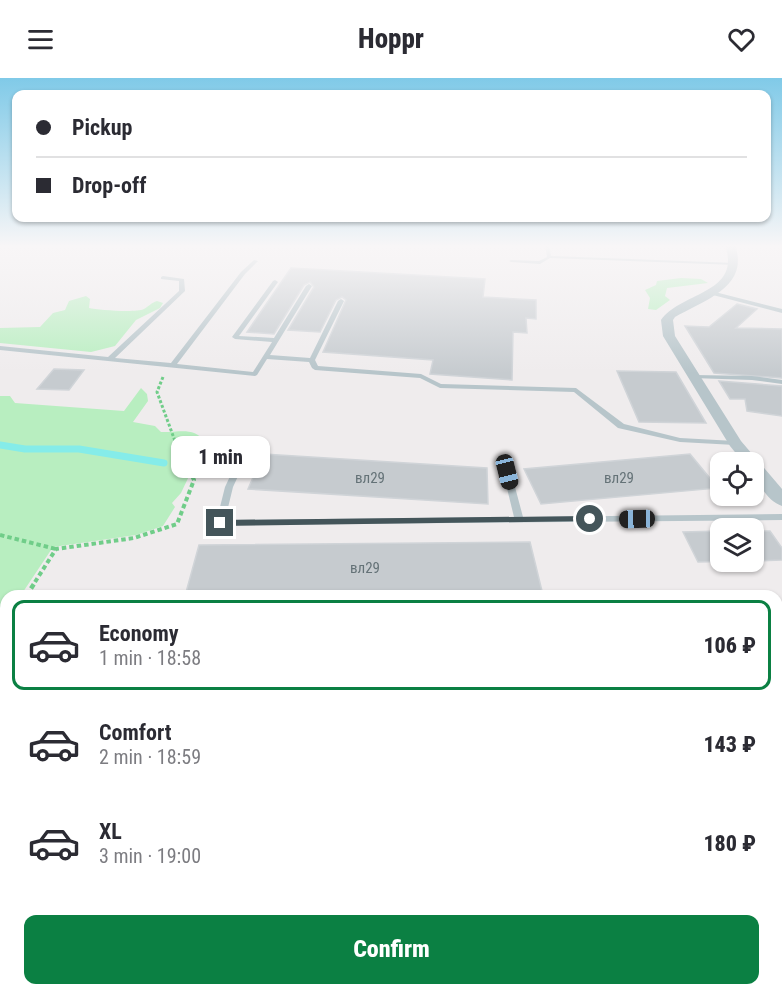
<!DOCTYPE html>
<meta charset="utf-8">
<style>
:root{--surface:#fff;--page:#f7f7f7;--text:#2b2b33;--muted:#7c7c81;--line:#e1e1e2;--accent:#0b8043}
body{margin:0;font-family:"Roboto Condensed",sans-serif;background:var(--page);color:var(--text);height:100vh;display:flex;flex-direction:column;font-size:22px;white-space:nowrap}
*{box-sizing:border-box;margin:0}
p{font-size:20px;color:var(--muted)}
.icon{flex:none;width:33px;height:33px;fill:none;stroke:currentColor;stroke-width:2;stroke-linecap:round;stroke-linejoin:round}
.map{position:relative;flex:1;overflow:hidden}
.sheet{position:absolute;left:0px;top:512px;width:783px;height:406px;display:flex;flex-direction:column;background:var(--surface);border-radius:18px 18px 0 0;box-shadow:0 2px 4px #0004}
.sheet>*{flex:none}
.banner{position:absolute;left:12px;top:12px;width:759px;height:132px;border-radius:12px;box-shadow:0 2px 4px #0004;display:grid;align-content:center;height:132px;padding:0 24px;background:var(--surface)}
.fabs{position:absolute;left:710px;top:374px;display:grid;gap:12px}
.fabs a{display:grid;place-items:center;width:54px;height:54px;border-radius:12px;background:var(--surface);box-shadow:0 2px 4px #0004;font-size:30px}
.end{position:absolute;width:27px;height:27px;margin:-14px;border:8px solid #44555a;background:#fff;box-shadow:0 0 0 3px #fff}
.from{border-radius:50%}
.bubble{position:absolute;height:42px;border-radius:12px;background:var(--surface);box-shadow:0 2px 4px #0004;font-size:20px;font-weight:800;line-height:42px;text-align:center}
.car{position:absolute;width:18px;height:36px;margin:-18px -9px;border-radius:8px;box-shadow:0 0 4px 2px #0007;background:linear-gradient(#222 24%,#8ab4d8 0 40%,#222 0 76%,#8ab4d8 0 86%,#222 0)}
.banner b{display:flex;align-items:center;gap:21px;height:57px;font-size:22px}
.banner b+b{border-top:2px solid var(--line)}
.banner i{width:15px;height:15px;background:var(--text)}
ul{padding:10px 0 0;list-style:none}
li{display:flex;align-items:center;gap:18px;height:90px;margin:0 12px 9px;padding:0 12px;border:3px solid transparent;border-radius:12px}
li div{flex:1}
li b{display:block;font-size:22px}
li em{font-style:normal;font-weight:800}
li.current{border-color:var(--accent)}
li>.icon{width:54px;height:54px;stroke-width:1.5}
.button{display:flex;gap:12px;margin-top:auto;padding:12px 24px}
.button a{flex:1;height:69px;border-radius:12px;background:var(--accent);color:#fff;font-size:24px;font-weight:800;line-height:69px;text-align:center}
header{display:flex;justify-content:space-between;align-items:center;height:78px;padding:0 24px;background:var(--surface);font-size:27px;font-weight:800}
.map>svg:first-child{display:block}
.green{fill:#b8eec0}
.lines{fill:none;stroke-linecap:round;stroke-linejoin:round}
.stream{stroke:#85ece9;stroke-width:7}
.building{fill:#c6cbcf;stroke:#d0d4d8;stroke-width:1.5}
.path-far2{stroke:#70cd89;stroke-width:3;stroke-dasharray:3 2;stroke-linecap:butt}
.path-far1{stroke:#70cd89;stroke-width:4;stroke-dasharray:4.5 3;stroke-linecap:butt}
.path{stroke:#70cd89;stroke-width:4.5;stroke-dasharray:5 4;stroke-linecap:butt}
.service{fill:#b7c5ca;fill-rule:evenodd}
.minor{fill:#b7c5ca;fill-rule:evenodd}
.route{fill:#44555a}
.labels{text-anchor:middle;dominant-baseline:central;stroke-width:4.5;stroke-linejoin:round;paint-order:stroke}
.number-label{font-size:15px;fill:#647277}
</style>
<header><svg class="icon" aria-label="menu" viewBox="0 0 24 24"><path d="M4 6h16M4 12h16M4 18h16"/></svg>Hoppr<svg class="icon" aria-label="heart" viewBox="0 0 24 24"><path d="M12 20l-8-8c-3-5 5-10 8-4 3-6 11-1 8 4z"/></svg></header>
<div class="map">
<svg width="782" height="917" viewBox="0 0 782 917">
<rect width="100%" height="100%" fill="#efeced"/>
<!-- green -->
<path class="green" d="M681,200L701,201L708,205L667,210L665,218L670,222L656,232L648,231L650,220L645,212L656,207L657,203Z
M86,218L90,221L89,230C98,232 136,235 144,231C149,228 151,225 157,223L163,225L160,230L136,242L115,268L91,274L0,265V250L40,249L53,235L65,232L69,223Z
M141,310L147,316L148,323L133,344L155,348L161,354C178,355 194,348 205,364L204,372L208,380L202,389L190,396L181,415L172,425L175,429L163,448L136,457L53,469L21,517L6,518V541L0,550V318H10L15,325L124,333Z"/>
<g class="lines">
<!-- stream -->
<path class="stream" d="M0,367L25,371H79L164,385"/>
</g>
<!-- building -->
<path class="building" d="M291,190L485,201L483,219L536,222V241L526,240L527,255L513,254L512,302L430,296L433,282L323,274L346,222L342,219L336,222L320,254L288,252L314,209L310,204L304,207L274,256L247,254Z
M737,226L757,231L736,250L782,251V300L714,295L685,248L709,249Z
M54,291L84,292L69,312L37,311Z
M617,293L676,294L706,345L639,344Z
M719,303L782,308V338L747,333L745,321H730Z
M263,376L487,390L488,426L248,411Z
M690,376L718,410L541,426L524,391Z
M720,453V483H740L698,484L683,454Z
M753,453H770L782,470V482L753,483Z
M530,464L542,513L185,518L199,467Z"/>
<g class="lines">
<!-- path-far2 -->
<path class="path-far2" d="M163,299L157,314L175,363"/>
<!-- path-far1 -->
<path class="path-far1" d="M0,457L56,471
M35,504L56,471L134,460L177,446L194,402L174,362"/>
<!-- path -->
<path class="path" d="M26,518L36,503
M0,556L6,547"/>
<!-- service -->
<path class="service" d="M545,167H549L551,178L736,185L738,186L736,187L550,180L540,186L511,184L509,183L511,182L539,183L547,179Z
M704,167H732L733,168L731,169L706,168Z
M254,182L258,183L245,196L177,286L253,294L272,264L235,261L232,259L273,203L275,202L278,204L239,258L274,260L306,208L309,206L312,208L270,277L310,280L338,223L341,221L344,223L315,282L318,288L421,296L441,306L576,310L624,346L680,360L735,363L739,365L735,367L680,364L618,350L574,314L440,310L420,300L315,292L312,290L309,284L267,281L257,297L255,298L0,272V268L108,279L179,213V203L161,201V199L163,198L184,201L185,213L115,280L171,285L241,194Z
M711,213L782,231V235L709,216L708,215Z
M694,297L752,298L782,302V306L752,302L692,300V298Z
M240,377H246L247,379L233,409L225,442L514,439L503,394L507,392L511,394L523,439L782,436V442L217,447L216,445L225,409Z
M6,781V801L0,805V785Z"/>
<!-- minor -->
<path class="minor" d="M725,167H735C750,209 704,222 675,239L673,242L675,258L741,363L782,411V428C766,423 753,399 753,384H743L730,368L663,258L661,242C682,213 742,216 725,167Z"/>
</g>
<!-- sky -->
<linearGradient id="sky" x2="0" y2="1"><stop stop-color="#80cae8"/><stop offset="0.57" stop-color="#f8f6f7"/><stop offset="1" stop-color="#f8f6f7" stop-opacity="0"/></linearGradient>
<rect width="782" height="295" fill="url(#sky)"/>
<!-- route -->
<path class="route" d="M590,438L594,441L593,443L220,448L215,445L220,442Z"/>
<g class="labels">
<!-- number labels -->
<g class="number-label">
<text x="370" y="400">вл29</text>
<text x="619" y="400">вл29</text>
<text x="365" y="490">вл29</text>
</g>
</g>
</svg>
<div class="fabs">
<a><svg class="icon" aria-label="locate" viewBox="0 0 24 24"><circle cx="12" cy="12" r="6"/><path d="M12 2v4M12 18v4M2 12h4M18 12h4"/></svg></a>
<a><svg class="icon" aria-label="layers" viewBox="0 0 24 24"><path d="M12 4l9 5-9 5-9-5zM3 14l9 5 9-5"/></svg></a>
</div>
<i class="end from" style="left:590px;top:441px"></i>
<i class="end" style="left:220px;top:445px"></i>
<div class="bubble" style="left:171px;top:358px;width:99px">1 min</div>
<i class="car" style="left:507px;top:394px;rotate:166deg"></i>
<i class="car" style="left:637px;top:441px;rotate:269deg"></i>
<div class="banner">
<b><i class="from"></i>Pickup</b>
<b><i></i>Drop-off</b>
</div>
<section class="sheet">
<ul>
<li class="current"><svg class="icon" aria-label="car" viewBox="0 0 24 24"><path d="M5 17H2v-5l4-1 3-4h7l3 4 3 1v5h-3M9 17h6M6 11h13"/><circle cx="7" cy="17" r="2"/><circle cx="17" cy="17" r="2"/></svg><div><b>Economy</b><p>1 min · 18:58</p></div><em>106 ₽</em></li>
<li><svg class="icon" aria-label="car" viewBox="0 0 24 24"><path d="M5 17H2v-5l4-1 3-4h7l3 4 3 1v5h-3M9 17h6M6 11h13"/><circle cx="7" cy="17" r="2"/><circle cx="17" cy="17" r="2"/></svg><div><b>Comfort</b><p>2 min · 18:59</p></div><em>143 ₽</em></li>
<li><svg class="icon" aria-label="car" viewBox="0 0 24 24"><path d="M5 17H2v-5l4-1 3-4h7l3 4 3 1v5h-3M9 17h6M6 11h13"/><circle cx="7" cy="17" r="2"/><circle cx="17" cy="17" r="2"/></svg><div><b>XL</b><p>3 min · 19:00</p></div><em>180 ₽</em></li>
</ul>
<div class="button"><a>Confirm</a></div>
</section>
</div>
